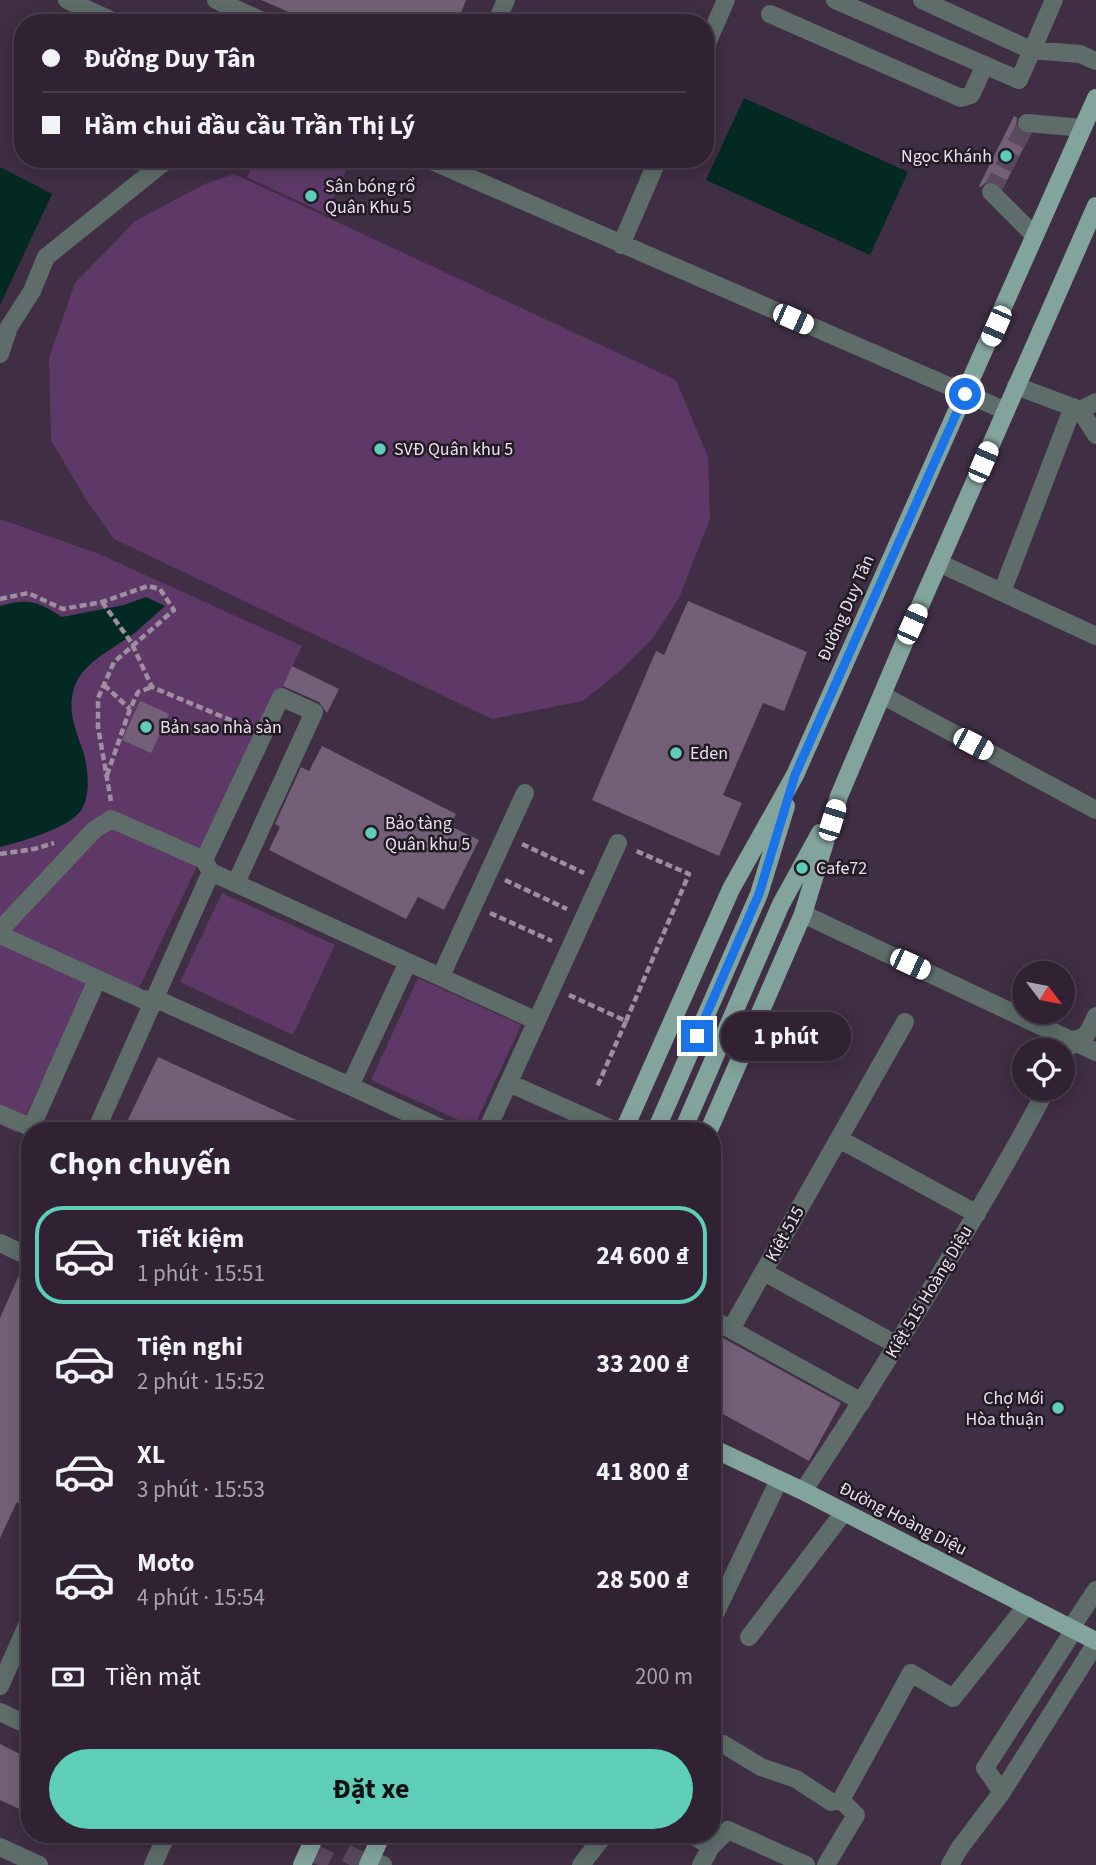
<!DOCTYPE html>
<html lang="vi">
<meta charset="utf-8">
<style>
:root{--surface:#302233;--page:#3c2f3f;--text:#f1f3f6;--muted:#a8a4ac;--line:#4b3f4e;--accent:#5eceb8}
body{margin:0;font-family:"Source Sans 3",sans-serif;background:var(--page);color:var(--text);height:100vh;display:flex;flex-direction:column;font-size:26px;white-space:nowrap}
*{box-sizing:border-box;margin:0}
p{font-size:23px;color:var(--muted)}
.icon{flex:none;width:38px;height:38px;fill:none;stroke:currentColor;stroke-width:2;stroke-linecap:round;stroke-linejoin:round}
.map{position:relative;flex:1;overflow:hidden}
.drawer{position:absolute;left:21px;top:1122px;width:700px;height:721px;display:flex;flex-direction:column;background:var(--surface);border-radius:28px;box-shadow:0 4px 18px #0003,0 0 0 2px var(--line)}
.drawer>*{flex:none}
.banner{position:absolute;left:14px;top:14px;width:700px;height:154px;border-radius:28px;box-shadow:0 4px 18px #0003,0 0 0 2px var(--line);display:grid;align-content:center;height:154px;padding:0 28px;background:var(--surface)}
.needle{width:46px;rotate:122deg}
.fabs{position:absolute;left:1012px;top:961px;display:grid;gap:14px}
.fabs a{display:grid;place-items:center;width:63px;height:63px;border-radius:50%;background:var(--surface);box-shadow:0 4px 18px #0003,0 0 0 2px var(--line);font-size:35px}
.end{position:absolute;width:32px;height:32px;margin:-16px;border:9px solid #1a73e8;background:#fff;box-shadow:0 0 0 4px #fff}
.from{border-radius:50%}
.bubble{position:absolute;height:49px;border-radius:24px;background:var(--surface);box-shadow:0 4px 18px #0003,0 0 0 2px var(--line);font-size:23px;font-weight:700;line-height:49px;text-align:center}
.car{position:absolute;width:21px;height:42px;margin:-21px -10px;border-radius:9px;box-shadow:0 0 5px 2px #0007;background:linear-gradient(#fff 24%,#345 0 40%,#fff 0 76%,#345 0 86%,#fff 0)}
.banner b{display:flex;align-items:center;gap:24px;height:66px;font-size:26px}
.banner b+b{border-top:2px solid var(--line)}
.banner i{width:18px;height:18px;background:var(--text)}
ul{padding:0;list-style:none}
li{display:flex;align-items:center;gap:21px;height:98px;margin:0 14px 10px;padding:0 14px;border:4px solid transparent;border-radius:28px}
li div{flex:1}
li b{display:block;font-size:26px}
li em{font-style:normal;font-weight:700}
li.active{border-color:var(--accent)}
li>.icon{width:63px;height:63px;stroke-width:1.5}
h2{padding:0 28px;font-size:32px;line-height:84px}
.pay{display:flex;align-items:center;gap:18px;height:77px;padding:0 28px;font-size:26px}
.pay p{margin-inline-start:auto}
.primary-button{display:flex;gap:14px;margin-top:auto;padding:14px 28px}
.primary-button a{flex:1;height:80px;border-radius:42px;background:var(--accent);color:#111;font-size:28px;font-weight:700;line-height:80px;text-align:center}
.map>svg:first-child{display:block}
.green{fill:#5e3967}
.water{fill:#022a23}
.building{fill:#736078}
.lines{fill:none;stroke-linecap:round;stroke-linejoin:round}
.minor-tunnel{stroke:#5a495e;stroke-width:18;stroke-dasharray:18 9;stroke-linecap:butt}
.major-tunnel{stroke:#5a495e;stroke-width:18;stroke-dasharray:18 9;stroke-linecap:butt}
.path{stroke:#9d8fa0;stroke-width:4.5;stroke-dasharray:7 3.5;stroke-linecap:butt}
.minor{stroke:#5e6d69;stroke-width:18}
.major{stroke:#83a49c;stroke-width:18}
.route{stroke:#1a73e8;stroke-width:9}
.poi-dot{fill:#5eceb8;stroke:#221a24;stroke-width:2.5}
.labels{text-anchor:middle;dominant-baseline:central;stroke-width:5;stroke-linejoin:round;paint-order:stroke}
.poi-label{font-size:18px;fill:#ece1ee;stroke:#221a24;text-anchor:start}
.street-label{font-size:18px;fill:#ece1ee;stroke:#221a24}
</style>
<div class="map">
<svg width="1096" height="1865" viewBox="0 0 1096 1865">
<rect width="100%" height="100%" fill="#402e44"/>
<!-- green -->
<path class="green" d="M256,159H351L326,214L247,177Z
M234,174L676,380L708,457L710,519L679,598L653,638L621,670L583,701L492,719L114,539L85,498L51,440L49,358L75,283L135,221L205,184Z
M0,519L99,554L302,646L139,988L96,969L17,1133L0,1125Z
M222,893L335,945L293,1035L180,982Z
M418,978L521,1025L474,1127L371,1080Z"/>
<!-- water -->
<path class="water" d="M744,98L908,172L870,255L706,180Z
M0,167L52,194L0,305Z
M146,597L165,606C156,614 146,623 137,631C116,648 83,661 74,688C67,710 76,731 83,751C88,768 91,792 82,809C71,828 20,842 0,847V606C28,598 38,601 62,617L124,605Z"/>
<!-- building -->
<path class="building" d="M261,0H466L457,23H314Z
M1014,116L1017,118L1016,127L1020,132L1030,135L1003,188L993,181H987L981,187L979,186Z
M688,601L807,652L784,711L763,703L723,795L742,803L719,856L592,800L656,651L664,655Z
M292,666L339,689L327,713L319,702L283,686Z
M140,701L169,714L151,753L122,740Z
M322,746L456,814L450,826L479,840L444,910L418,897L406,919L269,850L280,827L275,824L301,767L309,771Z
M158,1057L318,1130H123Z
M23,1266L30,1268V1509L17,1502L0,1538V1318Z
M712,1332L841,1403L809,1461L712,1408Z
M0,1744L30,1759V1814L0,1800Z"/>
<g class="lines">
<!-- minor-tunnel -->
<path class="minor-tunnel" d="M991,192L1027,123"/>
<!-- major-tunnel -->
<path class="major-tunnel" d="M318,1865L333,1834
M350,1865L365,1834"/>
<!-- path -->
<path class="path" d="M0,599L28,593L63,609L102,602L148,586L160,589L174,610L114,662L98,698V727L111,801
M102,602L131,642L152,687L247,727
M104,685L130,709
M107,775L130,709L138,692L152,687
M522,844L584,873
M0,854L34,849L54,843
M505,880L567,909
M490,913L552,941
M569,995L626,1021L597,1087
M626,1021L689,874L634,850"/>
<!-- minor -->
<path class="minor" d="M67,0L117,23
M216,0L267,23
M835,0L1019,80L1054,0
M922,0L1031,50L1080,54L1096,61
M770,14L961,98L971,95L985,65
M496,23L506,0
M705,48L726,0
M1027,123L1083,128
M427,159L1006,411
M991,192L1035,236
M621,245L658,159
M0,354L9,327L32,291L46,257L168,159
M1016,386L1080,410L1096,402
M1080,410L1096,435
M939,563L1096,636
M1002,592L1073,407
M882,695L1096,810
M204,860L281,697L314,712L236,883
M803,914L1096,1052
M0,930L94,830L111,819L204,860L211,872L537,1021
M0,935L144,1000L154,998L350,1086L445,1130
M441,976L525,793
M1072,1040C1089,1038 1089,1030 1096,1016
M1062,1058L1072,1040
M509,1083L614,1130
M350,1086L408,962
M0,1114L37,1130
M31,1128L97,980
M96,1130L211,872
M487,1130L618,843
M839,1139L977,1214
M0,1243L30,1257
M764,1272L897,1345
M712,1319L862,1402
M731,1329L905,1022
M803,1491C850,1421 894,1350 937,1279C975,1216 1013,1154 1047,1088
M712,1620L779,1480
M1071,1628L1096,1590
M749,1637L844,1512
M0,1686L30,1619
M0,1712L30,1726
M712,1744H723L761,1767L796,1779L831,1802L841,1800L911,1673L953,1698L1027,1605
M1002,1792L1096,1643
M691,1834L711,1847L728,1830L806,1865
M0,1847L39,1865
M370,1860L383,1865
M153,1865L167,1834
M581,1865L605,1834
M701,1865L711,1847
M826,1865L856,1815L841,1800
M950,1865L959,1849L1002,1792L985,1768L1074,1630"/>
<!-- major -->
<path class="major" d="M624,1130L731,889L795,775L1096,98
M656,1130L759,894L786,806
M683,1130L781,904L820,833
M709,1130L803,914L839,796L912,624L1096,206
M712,1448L803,1491L1096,1641
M302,1865L316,1834
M368,1865L382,1834"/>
</g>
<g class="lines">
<!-- route -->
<path class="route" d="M697,1036L759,894L795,775L965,394"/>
</g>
<!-- markers -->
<g class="poi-dot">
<circle cx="1006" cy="156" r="7"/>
<circle cx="311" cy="196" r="7"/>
<circle cx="380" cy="449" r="7"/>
<circle cx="146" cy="727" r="7"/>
<circle cx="676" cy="753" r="7"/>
<circle cx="371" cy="833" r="7"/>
<circle cx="802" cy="868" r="7"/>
<circle cx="1058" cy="1408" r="7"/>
</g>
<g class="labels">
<!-- poi labels -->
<g class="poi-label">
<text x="992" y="156" text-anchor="end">Ngọc Khánh</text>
<text x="325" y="186">Sân bóng rổ<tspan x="325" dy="21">Quân Khu 5</tspan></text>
<text x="394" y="449">SVĐ Quân khu 5</text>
<text x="160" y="727">Bản sao nhà sàn</text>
<text x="690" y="753">Eden</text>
<text x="385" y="823">Bảo tàng<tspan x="385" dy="21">Quân khu 5</tspan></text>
<text x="816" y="868">Cafe72</text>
<text x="1044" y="1398" text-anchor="end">Chợ Mới<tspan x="1044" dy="21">Hòa thuận</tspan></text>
</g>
<!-- street labels -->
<g class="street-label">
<text transform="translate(846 608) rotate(-66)">Đường Duy Tân</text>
<text transform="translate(785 1234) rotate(-61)">Kiệt 515</text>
<text transform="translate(929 1292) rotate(-59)">Kiệt 515 Hoàng Diệu</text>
<text transform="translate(903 1519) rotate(27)">Đường Hoàng Diệu</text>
</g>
</g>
</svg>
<div class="fabs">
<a><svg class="needle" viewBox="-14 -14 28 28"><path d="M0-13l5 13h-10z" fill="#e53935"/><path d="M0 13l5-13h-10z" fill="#a8a4ac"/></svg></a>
<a><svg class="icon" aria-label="locate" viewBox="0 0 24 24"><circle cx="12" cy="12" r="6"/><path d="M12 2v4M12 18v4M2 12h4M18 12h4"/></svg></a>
</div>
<i class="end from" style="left:965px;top:394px"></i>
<i class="end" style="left:697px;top:1036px"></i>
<div class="bubble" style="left:721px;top:1012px;width:130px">1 phút</div>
<i class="car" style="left:793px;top:319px;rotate:114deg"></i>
<i class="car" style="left:996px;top:326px;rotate:204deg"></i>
<i class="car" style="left:983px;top:462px;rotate:23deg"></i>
<i class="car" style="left:912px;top:624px;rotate:24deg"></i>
<i class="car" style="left:973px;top:744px;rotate:118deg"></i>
<i class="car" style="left:832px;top:820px;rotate:17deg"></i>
<i class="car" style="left:910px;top:964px;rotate:115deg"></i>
<div class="banner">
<b><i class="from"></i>Đường Duy Tân</b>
<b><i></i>Hầm chui đầu cầu Trần Thị Lý</b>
</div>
<section class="drawer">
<h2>Chọn chuyến</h2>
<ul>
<li class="active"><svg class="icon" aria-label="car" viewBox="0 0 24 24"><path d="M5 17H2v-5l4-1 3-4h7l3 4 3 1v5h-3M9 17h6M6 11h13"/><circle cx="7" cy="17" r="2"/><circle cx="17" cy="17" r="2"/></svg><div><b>Tiết kiệm</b><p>1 phút · 15:51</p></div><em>24 600 ₫</em></li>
<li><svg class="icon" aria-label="car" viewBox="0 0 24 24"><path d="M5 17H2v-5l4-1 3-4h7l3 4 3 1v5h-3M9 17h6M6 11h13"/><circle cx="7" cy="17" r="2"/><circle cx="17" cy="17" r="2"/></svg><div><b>Tiện nghi</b><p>2 phút · 15:52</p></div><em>33 200 ₫</em></li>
<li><svg class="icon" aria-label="car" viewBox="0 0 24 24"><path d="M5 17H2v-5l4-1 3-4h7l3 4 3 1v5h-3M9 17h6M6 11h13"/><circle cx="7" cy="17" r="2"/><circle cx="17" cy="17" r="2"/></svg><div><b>XL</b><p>3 phút · 15:53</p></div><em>41 800 ₫</em></li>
<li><svg class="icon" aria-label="car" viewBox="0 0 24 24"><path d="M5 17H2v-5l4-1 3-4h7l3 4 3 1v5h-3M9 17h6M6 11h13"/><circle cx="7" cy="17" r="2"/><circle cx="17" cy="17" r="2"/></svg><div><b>Moto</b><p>4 phút · 15:54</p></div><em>28 500 ₫</em></li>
</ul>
<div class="pay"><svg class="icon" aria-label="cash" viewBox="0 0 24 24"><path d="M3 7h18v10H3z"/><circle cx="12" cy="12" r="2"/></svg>Tiền mặt<p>200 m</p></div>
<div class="primary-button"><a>Đặt xe</a></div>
</section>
</div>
